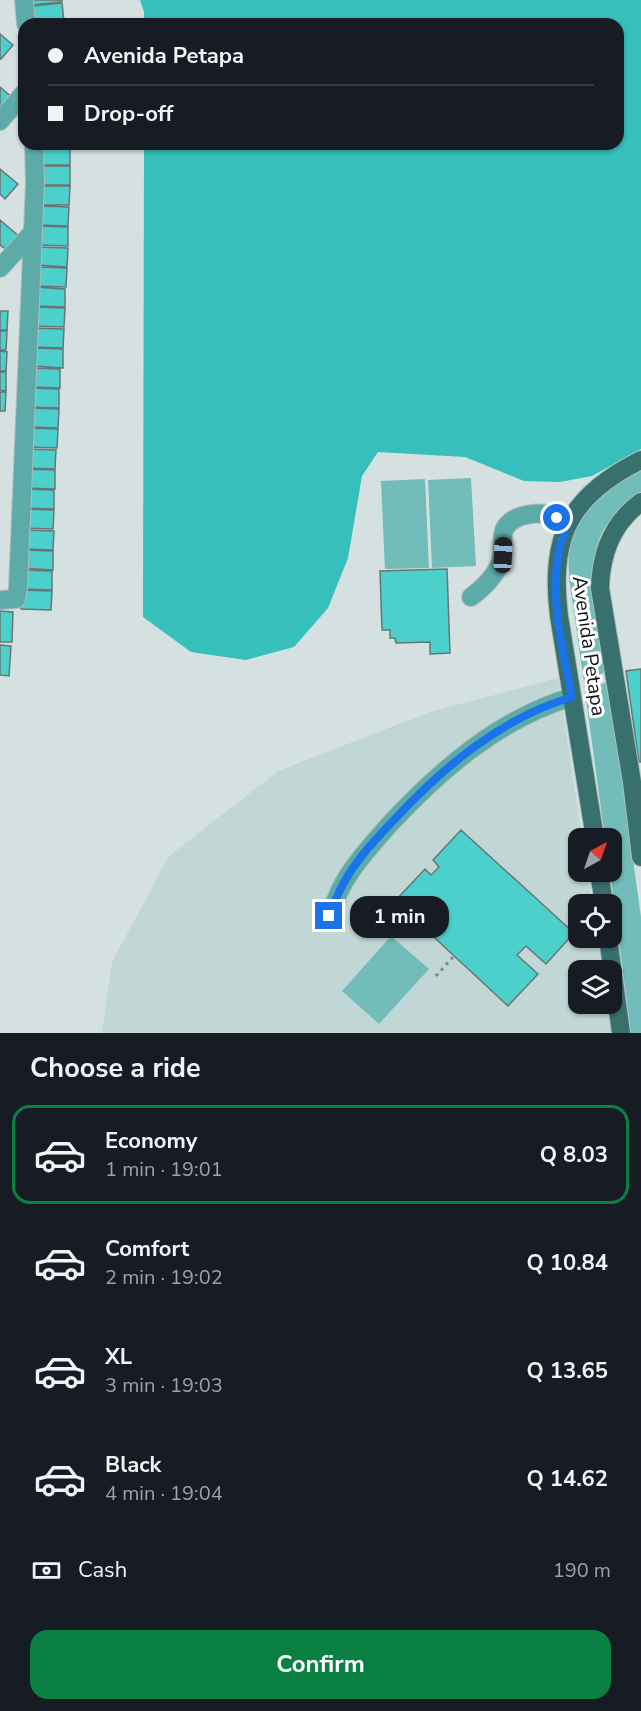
<!DOCTYPE html>
<meta charset="utf-8">
<style>
:root{--surface:#171b24;--page:#20242c;--text:#f1f3f6;--muted:#9ea1a6;--line:#363941;--accent:#0b8043}
body{margin:0;font-family:"Nunito Sans",sans-serif;background:var(--page);color:var(--text);height:100vh;display:flex;flex-direction:column;font-size:22px;white-space:nowrap}
*{box-sizing:border-box;margin:0}
p{font-size:20px;color:var(--muted)}
.icon{flex:none;width:33px;height:33px;fill:none;stroke:currentColor;stroke-width:2;stroke-linecap:round;stroke-linejoin:round}
.map{position:relative;height:1033px;overflow:hidden}
.side{display:flex;flex-direction:column;background:var(--surface);flex:1}
.side>*{flex:none}
.guide{position:absolute;left:18px;top:18px;width:606px;height:132px;border-radius:18px;box-shadow:0 2px 4px #0004;display:grid;align-content:center;height:132px;padding:0 30px;background:var(--surface)}
.needle{width:39px;rotate:40deg}
.buttons{position:absolute;left:568px;top:828px;display:grid;gap:12px}
.buttons a{display:grid;place-items:center;width:54px;height:54px;border-radius:12px;background:var(--surface);box-shadow:0 2px 4px #0004;font-size:30px}
.end{position:absolute;width:27px;height:27px;margin:-14px;border:8px solid #1a73e8;background:#fff;box-shadow:0 0 0 3px #fff}
.from{border-radius:50%}
.bubble{position:absolute;height:42px;border-radius:18px;background:var(--surface);box-shadow:0 2px 4px #0004;font-size:20px;font-weight:700;line-height:42px;text-align:center}
.car{position:absolute;width:18px;height:36px;margin:-18px -9px;border-radius:8px;box-shadow:0 0 4px 2px #0007;background:linear-gradient(#222 24%,#8ab4d8 0 40%,#222 0 76%,#8ab4d8 0 86%,#222 0)}
.guide b{display:flex;align-items:center;gap:21px;height:57px;font-size:22px}
.guide b+b{border-top:2px solid var(--line)}
.guide i{width:15px;height:15px;background:var(--text)}
ul{padding:0;list-style:none}
li{display:flex;align-items:center;gap:18px;height:99px;margin:0 12px 9px;padding:0 18px;border:3px solid transparent;border-radius:18px}
li div{flex:1}
li b{display:block;font-size:22px}
li em{font-style:normal;font-weight:700}
li.selected{border-color:var(--accent)}
li>.icon{width:54px;height:54px;stroke-width:1.5}
h2{padding:0 30px;font-size:27px;line-height:72px}
.pay{display:flex;align-items:center;gap:15px;height:66px;padding:0 30px;font-size:22px}
.pay p{margin-inline-start:auto}
.primary-button{display:flex;gap:12px;margin-top:auto;padding:12px 30px}
.primary-button a{flex:1;height:69px;border-radius:18px;background:var(--accent);color:#fff;font-size:24px;font-weight:700;line-height:69px;text-align:center}
.map>svg:first-child{display:block}
.built{fill:#c1d7d6}
.green{fill:#72bcb9}
.forest{fill:#36bfbb}
.building{fill:#4cd0cc;stroke:#697474;stroke-width:1.5}
.lines{fill:none;stroke-linecap:round;stroke-linejoin:round}
.minor-casing{stroke:#b0bcbb;stroke-width:20}
.major-casing{stroke:#b0bcbb;stroke-width:20}
.path{stroke:#7f8988;stroke-width:3;stroke-dasharray:3 4.5;stroke-linecap:butt}
.minor{stroke:#5daba8;stroke-width:18}
.major{stroke:#38706d;stroke-width:18}
.route{stroke:#1a73e8;stroke-width:8}
.labels{text-anchor:middle;dominant-baseline:central;stroke-width:6;stroke-linejoin:round;paint-order:stroke}
.street-label{font-size:20px;fill:#0c1111;stroke:#fff}
</style>
<div class="map">
<svg width="641" height="1033" viewBox="0 0 641 1033">
<rect width="100%" height="100%" fill="#d4e1e0"/>
<!-- built -->
<path class="built" d="M558,678L582,838H579V872H587L592,904H579V938H597L602,970H579V1004H607L611,1033H102L112,962L169,856L278,771L430,712Z"/>
<!-- green -->
<path class="green" d="M641,466V494C627,505 613,514 604,529C583,564 600,632 605,672L584,683L569,578L568,539L586,507Z
M471,478L476,566L432,568L428,480Z
M425,479L429,568L385,569L381,481Z
M608,681L641,917V1033H631L610,872H612V838H605L585,692Z
M391,936L429,969L379,1024L342,991Z"/>
<!-- forest -->
<path class="forest" d="M140,0H641V449L592,476L560,482L524,481L465,457L378,452L362,476L348,558L328,608L294,647L246,660L191,652L143,617L144,144H618V24H144V12Z"/>
<!-- building -->
<path class="building" d="M32,0H62V2L32,5Z
M62,3L64,22L34,24L32,6Z
M0,34L13,45L1,59H0Z
M0,87L15,100L0,112Z
M40,146H70V165H39Z
M39,166H70V185H39Z
M0,169L18,184L5,199L0,194Z
M39,186H70L69,205H39Z
M39,206L69,207L68,226L38,225Z
M0,220L20,237L8,251L0,245Z
M38,226L68,227V246L37,245Z
M37,247L68,248L67,267L37,265Z
M37,267L67,268L66,287L36,286Z
M35,287L65,289V307L34,306Z
M34,307L65,308L64,327L34,326Z
M0,311H8L7,330H0Z
M34,328L64,329L63,348L33,347Z
M0,331H7L6,350H0Z
M33,348L63,349V368L32,366Z
M0,351L7,352L6,371H0Z
M30,368L60,369V388L29,387Z
M0,372H6V391L0,390Z
M29,388L59,389V408L29,407Z
M0,392H6L5,411H0Z
M28,408L59,409L58,428L28,427Z
M28,428L58,429L57,448L27,447Z
M26,449L56,450L55,469L25,468Z
M25,469L55,470V489L24,488Z
M24,489L54,490V509L23,508Z
M23,509L54,510L53,529L23,528Z
M24,530L54,531L53,550L23,549Z
M23,550L53,551V570L22,568Z
M447,569L450,653L430,654V642L396,643L395,638H390V630H382L380,571Z
M22,570L52,571V590L22,589Z
M21,590L52,591L51,610L21,609Z
M0,611L13,612L12,642H0Z
M0,645L11,646L9,676L0,675Z
M641,669V762H639L626,671Z
M461,830L574,933L546,964L526,946L517,955L538,974L508,1006L395,901L425,869L431,875L439,867L433,860Z"/>
<g class="lines">
<defs>
<path id="minor" d="M24,0L26,24
M0,121L24,93
M0,268L33,232
M471,597C482,589 493,578 499,566C505,555 502,545 503,534C506,516 532,512 546,514C554,516 561,520 568,523
M0,600L16,599L18,588L35,183L34,144
M329,916C334,904 339,890 346,879C358,859 374,842 389,825C440,770 500,718 572,697"/>
<path id="major" d="M641,502C612,523 601,553 600,588L632,782L641,857
M595,838L559,616C549,537 569,496 641,460
M599,872L604,904
M608,938L621,1033"/>
</defs>
<!-- minor casing -->
<use href="#minor" class="minor-casing"/>
<!-- major casing -->
<use href="#major" class="major-casing"/>
<!-- path -->
<path class="path" d="M436,976L453,957"/>
<!-- minor -->
<use href="#minor" class="minor"/>
<!-- major -->
<use href="#major" class="major"/>
</g>
<g class="lines">
<!-- route -->
<path class="route" d="M329,916C334,904 339,890 346,879C358,858 376,839 392,822C442,768 501,718 572,697C561,642 544,576 568,523L557,518"/>
</g>
<g class="labels">
<!-- street labels -->
<g class="street-label">
<text transform="translate(589 646) rotate(82)">Avenida Petapa</text>
</g>
</g>
</svg>
<div class="buttons">
<a><svg class="needle" viewBox="-14 -14 28 28"><path d="M0-13l5 13h-10z" fill="#e53935"/><path d="M0 13l5-13h-10z" fill="#9ea1a6"/></svg></a>
<a><svg class="icon" aria-label="locate" viewBox="0 0 24 24"><circle cx="12" cy="12" r="6"/><path d="M12 2v4M12 18v4M2 12h4M18 12h4"/></svg></a>
<a><svg class="icon" aria-label="layers" viewBox="0 0 24 24"><path d="M12 4l9 5-9 5-9-5zM3 14l9 5 9-5"/></svg></a>
</div>
<i class="end from" style="left:557px;top:518px"></i>
<i class="end" style="left:329px;top:916px"></i>
<div class="bubble" style="left:350px;top:896px;width:99px">1 min</div>
<i class="car" style="left:503px;top:555px;rotate:2deg"></i>
<div class="guide">
<b><i class="from"></i>Avenida Petapa</b>
<b><i></i>Drop-off</b>
</div>
</div>
<section class="side">
<h2>Choose a ride</h2>
<ul>
<li class="selected"><svg class="icon" aria-label="car" viewBox="0 0 24 24"><path d="M5 17H2v-5l4-1 3-4h7l3 4 3 1v5h-3M9 17h6M6 11h13"/><circle cx="7" cy="17" r="2"/><circle cx="17" cy="17" r="2"/></svg><div><b>Economy</b><p>1 min · 19:01</p></div><em>Q 8.03</em></li>
<li><svg class="icon" aria-label="car" viewBox="0 0 24 24"><path d="M5 17H2v-5l4-1 3-4h7l3 4 3 1v5h-3M9 17h6M6 11h13"/><circle cx="7" cy="17" r="2"/><circle cx="17" cy="17" r="2"/></svg><div><b>Comfort</b><p>2 min · 19:02</p></div><em>Q 10.84</em></li>
<li><svg class="icon" aria-label="car" viewBox="0 0 24 24"><path d="M5 17H2v-5l4-1 3-4h7l3 4 3 1v5h-3M9 17h6M6 11h13"/><circle cx="7" cy="17" r="2"/><circle cx="17" cy="17" r="2"/></svg><div><b>XL</b><p>3 min · 19:03</p></div><em>Q 13.65</em></li>
<li><svg class="icon" aria-label="car" viewBox="0 0 24 24"><path d="M5 17H2v-5l4-1 3-4h7l3 4 3 1v5h-3M9 17h6M6 11h13"/><circle cx="7" cy="17" r="2"/><circle cx="17" cy="17" r="2"/></svg><div><b>Black</b><p>4 min · 19:04</p></div><em>Q 14.62</em></li>
</ul>
<div class="pay"><svg class="icon" aria-label="cash" viewBox="0 0 24 24"><path d="M3 7h18v10H3z"/><circle cx="12" cy="12" r="2"/></svg>Cash<p>190 m</p></div>
<div class="primary-button"><a>Confirm</a></div>
</section>
